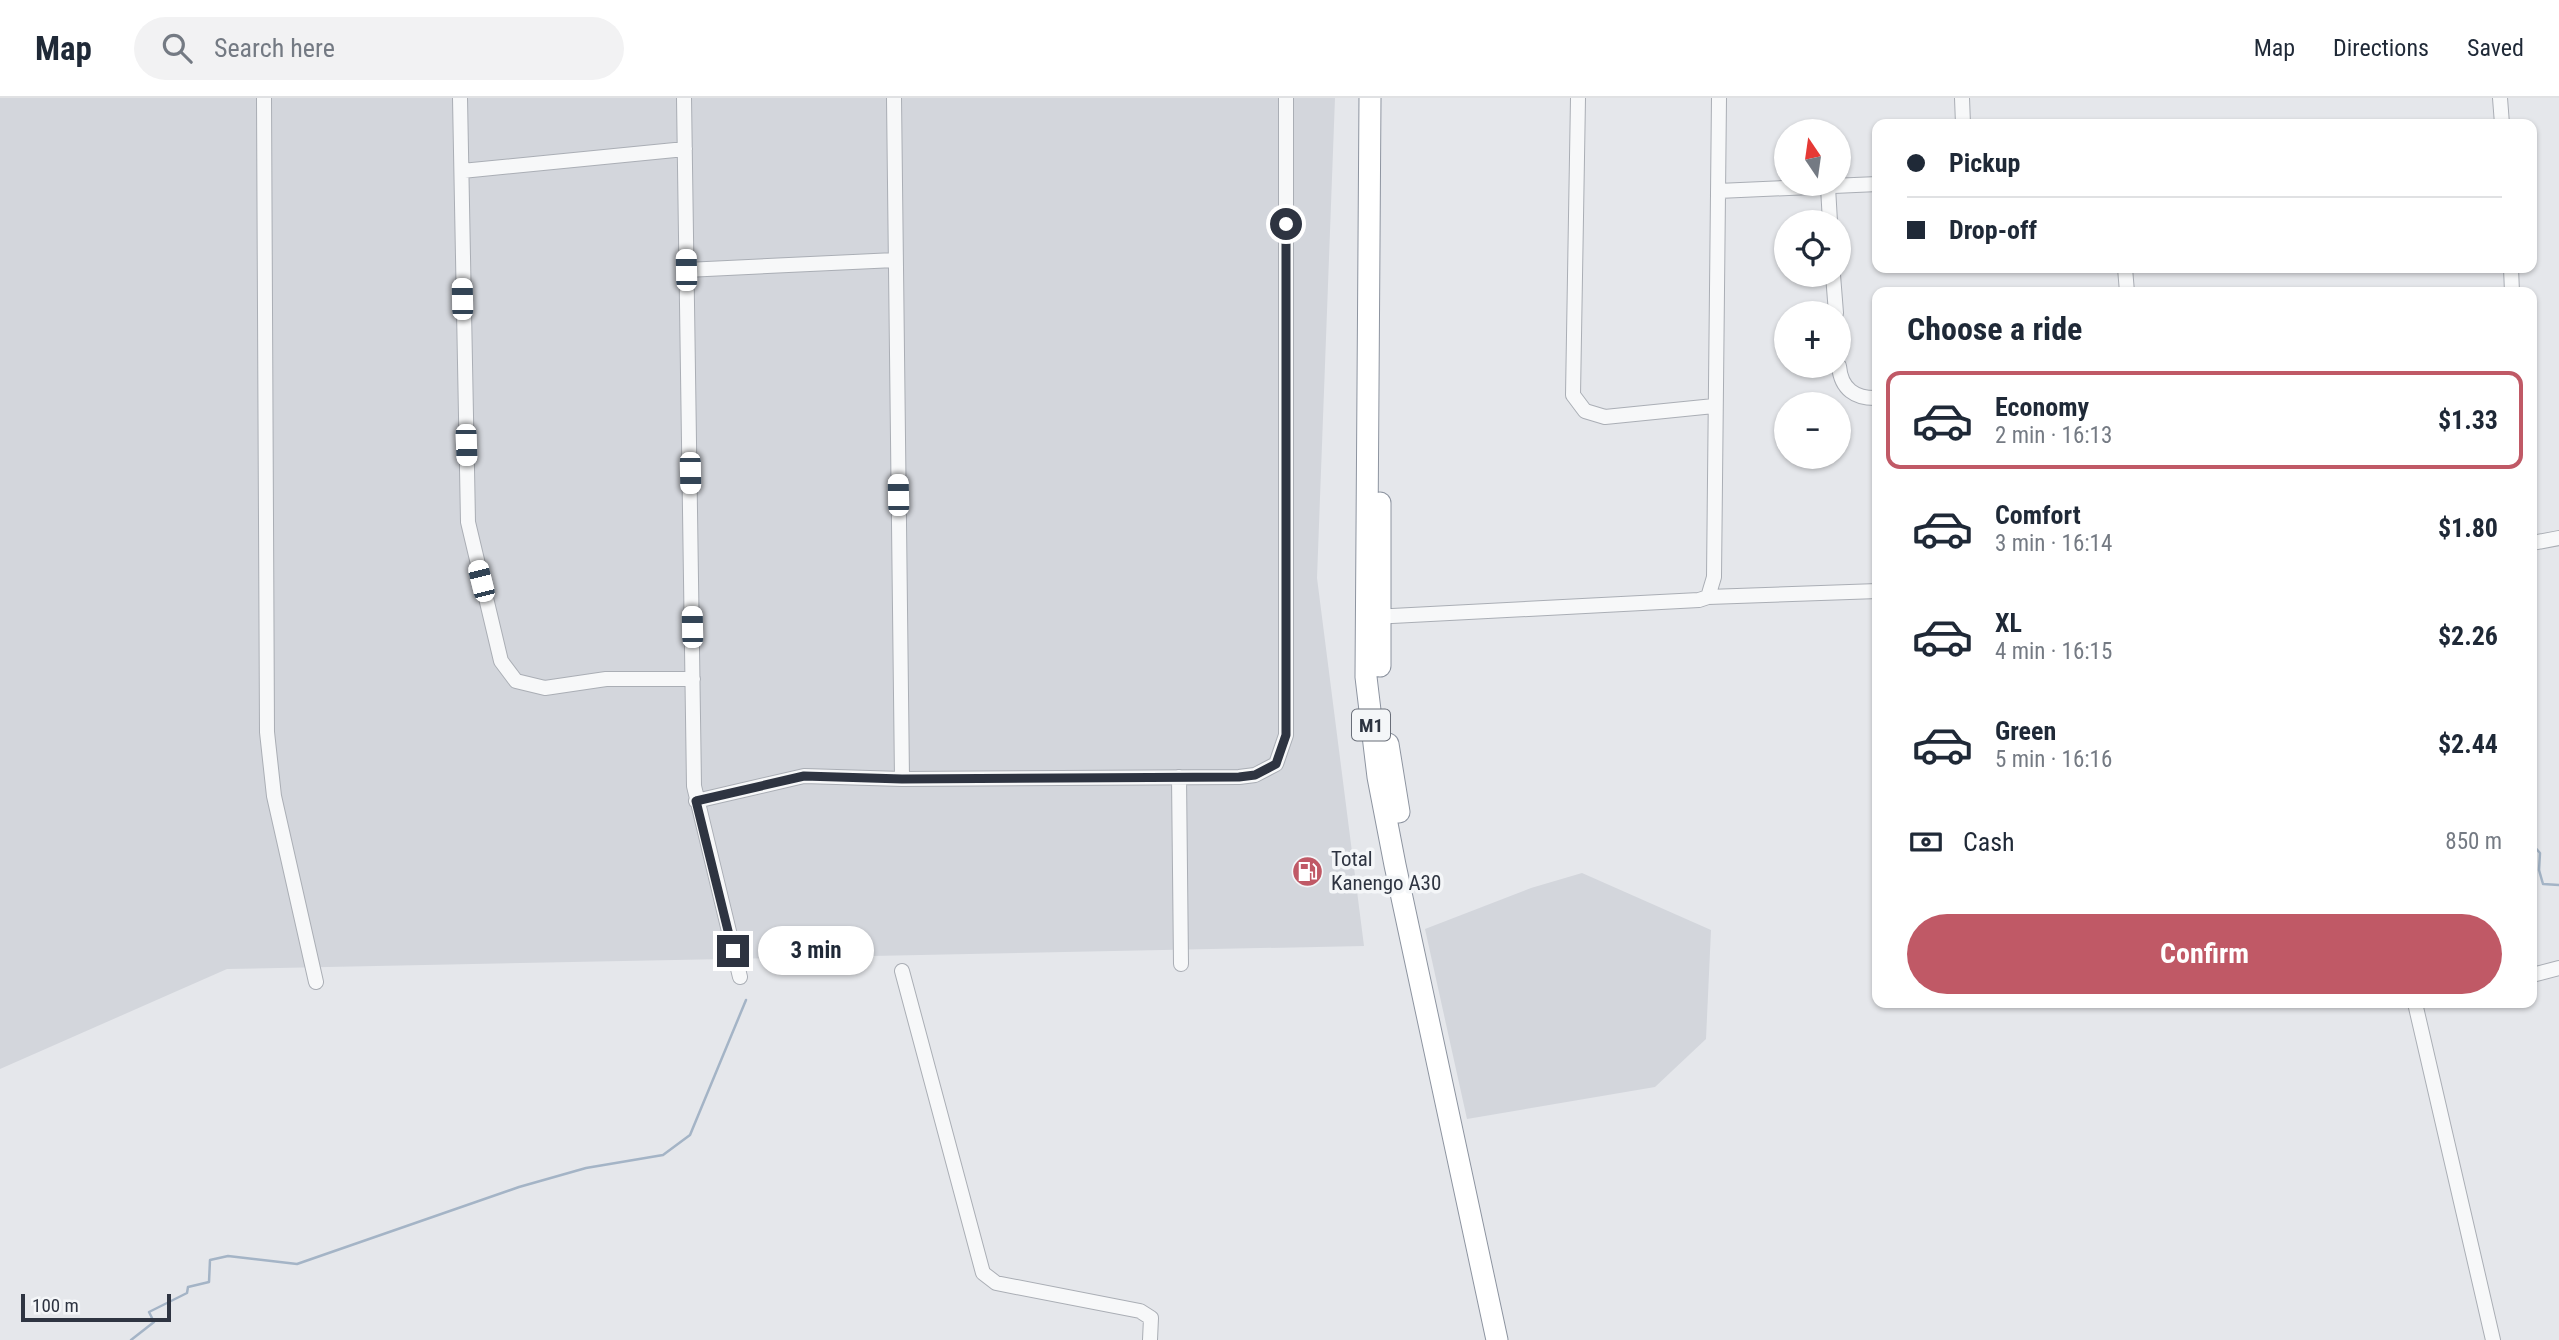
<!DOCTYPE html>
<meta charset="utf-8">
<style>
:root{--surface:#fff;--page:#f2f2f3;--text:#1f2937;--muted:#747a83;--line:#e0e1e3;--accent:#c05966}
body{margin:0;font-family:"Roboto Condensed",sans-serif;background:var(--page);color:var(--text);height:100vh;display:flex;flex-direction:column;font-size:26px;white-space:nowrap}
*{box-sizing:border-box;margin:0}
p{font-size:23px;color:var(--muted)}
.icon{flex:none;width:38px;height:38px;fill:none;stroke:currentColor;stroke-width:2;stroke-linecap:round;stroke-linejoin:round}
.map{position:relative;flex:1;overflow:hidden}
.side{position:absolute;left:1872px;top:189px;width:665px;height:721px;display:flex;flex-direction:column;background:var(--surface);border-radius:14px;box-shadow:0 2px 5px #0004}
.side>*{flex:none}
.top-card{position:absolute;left:1872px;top:21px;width:665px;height:154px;border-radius:14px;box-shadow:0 2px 5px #0004;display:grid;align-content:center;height:154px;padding:0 35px;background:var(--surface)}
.needle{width:46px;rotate:347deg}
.tools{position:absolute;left:1774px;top:21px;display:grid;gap:14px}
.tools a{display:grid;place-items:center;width:77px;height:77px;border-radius:50%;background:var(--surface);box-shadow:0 2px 5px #0004;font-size:35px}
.scale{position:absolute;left:21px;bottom:18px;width:150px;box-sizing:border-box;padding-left:7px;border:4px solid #2e3441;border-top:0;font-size:19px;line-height:24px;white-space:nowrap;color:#2e3441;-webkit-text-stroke:5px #f4f6f8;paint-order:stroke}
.end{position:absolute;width:32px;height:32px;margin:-16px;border:9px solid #2e3441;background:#fff;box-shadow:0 0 0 4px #fff}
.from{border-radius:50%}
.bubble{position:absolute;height:49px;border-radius:24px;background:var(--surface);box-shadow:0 2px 5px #0004;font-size:23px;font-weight:700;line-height:49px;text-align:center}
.car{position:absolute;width:21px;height:42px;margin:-21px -10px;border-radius:9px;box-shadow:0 0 5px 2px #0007;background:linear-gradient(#fff 24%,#345 0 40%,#fff 0 76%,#345 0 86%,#fff 0)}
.top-card b{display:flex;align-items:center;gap:24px;height:66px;font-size:26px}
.top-card b+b{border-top:2px solid var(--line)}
.top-card i{width:18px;height:18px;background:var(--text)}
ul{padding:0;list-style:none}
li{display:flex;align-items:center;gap:21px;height:98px;margin:0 14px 10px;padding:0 21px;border:4px solid transparent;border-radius:14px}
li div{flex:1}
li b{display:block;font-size:26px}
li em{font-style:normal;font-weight:700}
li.active{border-color:var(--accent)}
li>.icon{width:63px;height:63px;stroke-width:1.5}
h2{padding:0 35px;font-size:32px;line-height:84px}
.pay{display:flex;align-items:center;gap:18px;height:77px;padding:0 35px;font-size:26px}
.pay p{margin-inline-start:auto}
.action{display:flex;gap:14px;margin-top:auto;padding:14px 35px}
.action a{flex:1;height:80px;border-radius:42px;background:var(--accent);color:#fff;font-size:28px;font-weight:700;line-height:80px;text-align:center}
header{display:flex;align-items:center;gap:42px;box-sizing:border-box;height:98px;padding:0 35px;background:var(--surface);border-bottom:2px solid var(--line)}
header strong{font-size:33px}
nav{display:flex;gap:38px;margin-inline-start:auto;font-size:24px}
.search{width:490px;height:63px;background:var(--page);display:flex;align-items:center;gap:18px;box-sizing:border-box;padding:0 24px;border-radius:38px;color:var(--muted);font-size:26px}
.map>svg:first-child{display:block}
.built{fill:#d3d6dc}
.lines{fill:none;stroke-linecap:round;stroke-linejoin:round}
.stream{stroke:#a4b4c6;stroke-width:2.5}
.minor-casing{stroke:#aaaeb5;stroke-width:16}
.highway-casing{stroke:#8d94a0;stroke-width:23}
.minor{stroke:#f7f8f9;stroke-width:14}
.highway{stroke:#fff;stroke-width:21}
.route{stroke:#2e3441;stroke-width:9}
.labels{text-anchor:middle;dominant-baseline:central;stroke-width:7;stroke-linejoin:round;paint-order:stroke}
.shield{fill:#f4f6f8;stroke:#696e78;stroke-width:2}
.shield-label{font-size:19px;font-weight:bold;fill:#2e3441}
.poi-label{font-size:21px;fill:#2e3441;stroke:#f4f6f8;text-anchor:start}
</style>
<header>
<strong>Map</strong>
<div class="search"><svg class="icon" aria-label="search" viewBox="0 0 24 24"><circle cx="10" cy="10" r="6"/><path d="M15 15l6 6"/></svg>Search here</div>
<nav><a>Map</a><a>Directions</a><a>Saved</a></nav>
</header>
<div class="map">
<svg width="2559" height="1242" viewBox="0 0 2559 1242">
<rect width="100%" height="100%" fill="#e5e7eb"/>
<!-- built -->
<path class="built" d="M0,0H1335L1317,480L1364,848L227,871L0,971Z
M1582,775L1711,832L1706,941L1655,989L1467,1021L1425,831L1531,790Z"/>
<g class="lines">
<!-- stream -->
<path class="stream" d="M2532,746L2540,755L2539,772L2543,786L2559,787
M131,1242L154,1224L149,1214L187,1195L188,1189L209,1184L210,1162L228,1158L297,1166L519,1089L586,1070L663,1057L690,1037L746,902"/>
<defs>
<path id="minor" d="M264,0L267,634L274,698L316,884
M460,0L468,424L501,563L516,583L545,590L606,581H693
M684,0L694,688L740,879
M894,0L902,681
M1578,0L1573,297L1585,313L1605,319L1714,308
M1962,0L1963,26
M2500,0L2502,26
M462,73L685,51
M1828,89L1830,124
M1718,93L1878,86
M2125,170L2127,194
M2511,170L2512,194
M686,172L895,162
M1833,177L1836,215
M1839,268C1841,291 1855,301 1878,300
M2532,445L2559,440
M1708,499L1878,493
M1373,519L1699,502L1708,499L1714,479L1719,0
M1179,679L1181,866
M696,703L804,678L902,681L1239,679L1255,677L1276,666L1286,637V0
M902,873L983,1175L996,1185L1140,1213L1151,1220L1150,1242
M2532,877L2559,870
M2415,905L2493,1242"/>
<path id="highway" d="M1370,0L1366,579L1378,679L1395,767L1497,1242
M1380,568V405
M1388,646L1399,714"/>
</defs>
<!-- minor casing -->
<use href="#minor" class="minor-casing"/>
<!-- highway casing -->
<use href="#highway" class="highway-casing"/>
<!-- minor -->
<use href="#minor" class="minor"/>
<!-- highway -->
<use href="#highway" class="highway"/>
</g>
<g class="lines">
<!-- route -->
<path class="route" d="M733,853L696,703L804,678L902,681L1239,679L1255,677L1276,666L1286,637V126"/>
</g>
<!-- icons -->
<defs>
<symbol id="fuel-disc" viewBox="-11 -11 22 22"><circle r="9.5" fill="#c05966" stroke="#f4f6f8"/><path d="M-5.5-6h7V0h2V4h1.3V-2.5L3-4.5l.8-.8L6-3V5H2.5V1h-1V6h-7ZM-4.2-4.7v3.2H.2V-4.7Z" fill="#fff"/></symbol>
</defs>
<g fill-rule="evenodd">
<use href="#fuel-disc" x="1290" y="756" width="35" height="35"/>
</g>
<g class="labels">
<!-- shield labels -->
<rect class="shield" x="1352" y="611.5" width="38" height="31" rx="5"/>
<g class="shield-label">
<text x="1371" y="627">M1</text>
</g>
<!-- poi labels -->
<g class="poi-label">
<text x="1331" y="761">Total<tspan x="1331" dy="24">Kanengo A30</tspan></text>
</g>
</g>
</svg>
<div class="tools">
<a><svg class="needle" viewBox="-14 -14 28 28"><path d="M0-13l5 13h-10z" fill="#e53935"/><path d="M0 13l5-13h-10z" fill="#747a83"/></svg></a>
<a><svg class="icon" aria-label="locate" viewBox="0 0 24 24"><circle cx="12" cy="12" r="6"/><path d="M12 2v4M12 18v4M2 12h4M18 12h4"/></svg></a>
<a>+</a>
<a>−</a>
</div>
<div class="scale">100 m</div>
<i class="end from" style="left:1286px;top:126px"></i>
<i class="end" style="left:733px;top:853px"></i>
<div class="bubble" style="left:758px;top:828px;width:116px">3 min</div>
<i class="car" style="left:686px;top:172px;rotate:359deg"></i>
<i class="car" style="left:462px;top:201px;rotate:359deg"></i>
<i class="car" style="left:466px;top:347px;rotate:178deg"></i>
<i class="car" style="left:690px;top:375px;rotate:179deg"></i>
<i class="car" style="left:898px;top:397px;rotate:359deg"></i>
<i class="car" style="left:481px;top:483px;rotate:346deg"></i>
<i class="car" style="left:692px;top:529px;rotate:359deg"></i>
<div class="top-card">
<b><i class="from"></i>Pickup</b>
<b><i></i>Drop-off</b>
</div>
<section class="side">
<h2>Choose a ride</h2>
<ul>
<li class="active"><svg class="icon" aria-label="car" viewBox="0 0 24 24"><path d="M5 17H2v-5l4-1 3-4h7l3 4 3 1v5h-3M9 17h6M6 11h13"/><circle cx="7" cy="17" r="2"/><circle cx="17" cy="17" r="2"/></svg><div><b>Economy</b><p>2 min · 16:13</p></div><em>$1.33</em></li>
<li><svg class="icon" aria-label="car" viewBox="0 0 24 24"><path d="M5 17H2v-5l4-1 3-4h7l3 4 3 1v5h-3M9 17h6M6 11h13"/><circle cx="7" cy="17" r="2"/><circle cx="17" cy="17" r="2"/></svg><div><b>Comfort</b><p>3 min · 16:14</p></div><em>$1.80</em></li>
<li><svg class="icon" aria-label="car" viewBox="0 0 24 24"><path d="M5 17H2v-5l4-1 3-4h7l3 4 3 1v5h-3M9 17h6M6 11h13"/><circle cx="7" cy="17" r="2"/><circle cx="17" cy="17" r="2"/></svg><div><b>XL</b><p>4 min · 16:15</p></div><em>$2.26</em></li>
<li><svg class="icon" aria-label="car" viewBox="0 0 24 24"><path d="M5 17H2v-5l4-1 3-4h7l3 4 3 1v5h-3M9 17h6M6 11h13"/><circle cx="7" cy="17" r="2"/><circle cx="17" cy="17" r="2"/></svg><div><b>Green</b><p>5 min · 16:16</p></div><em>$2.44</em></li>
</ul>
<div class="pay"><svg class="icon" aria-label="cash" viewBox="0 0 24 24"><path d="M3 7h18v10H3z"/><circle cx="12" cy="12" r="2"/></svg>Cash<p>850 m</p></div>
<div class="action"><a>Confirm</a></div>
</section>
</div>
